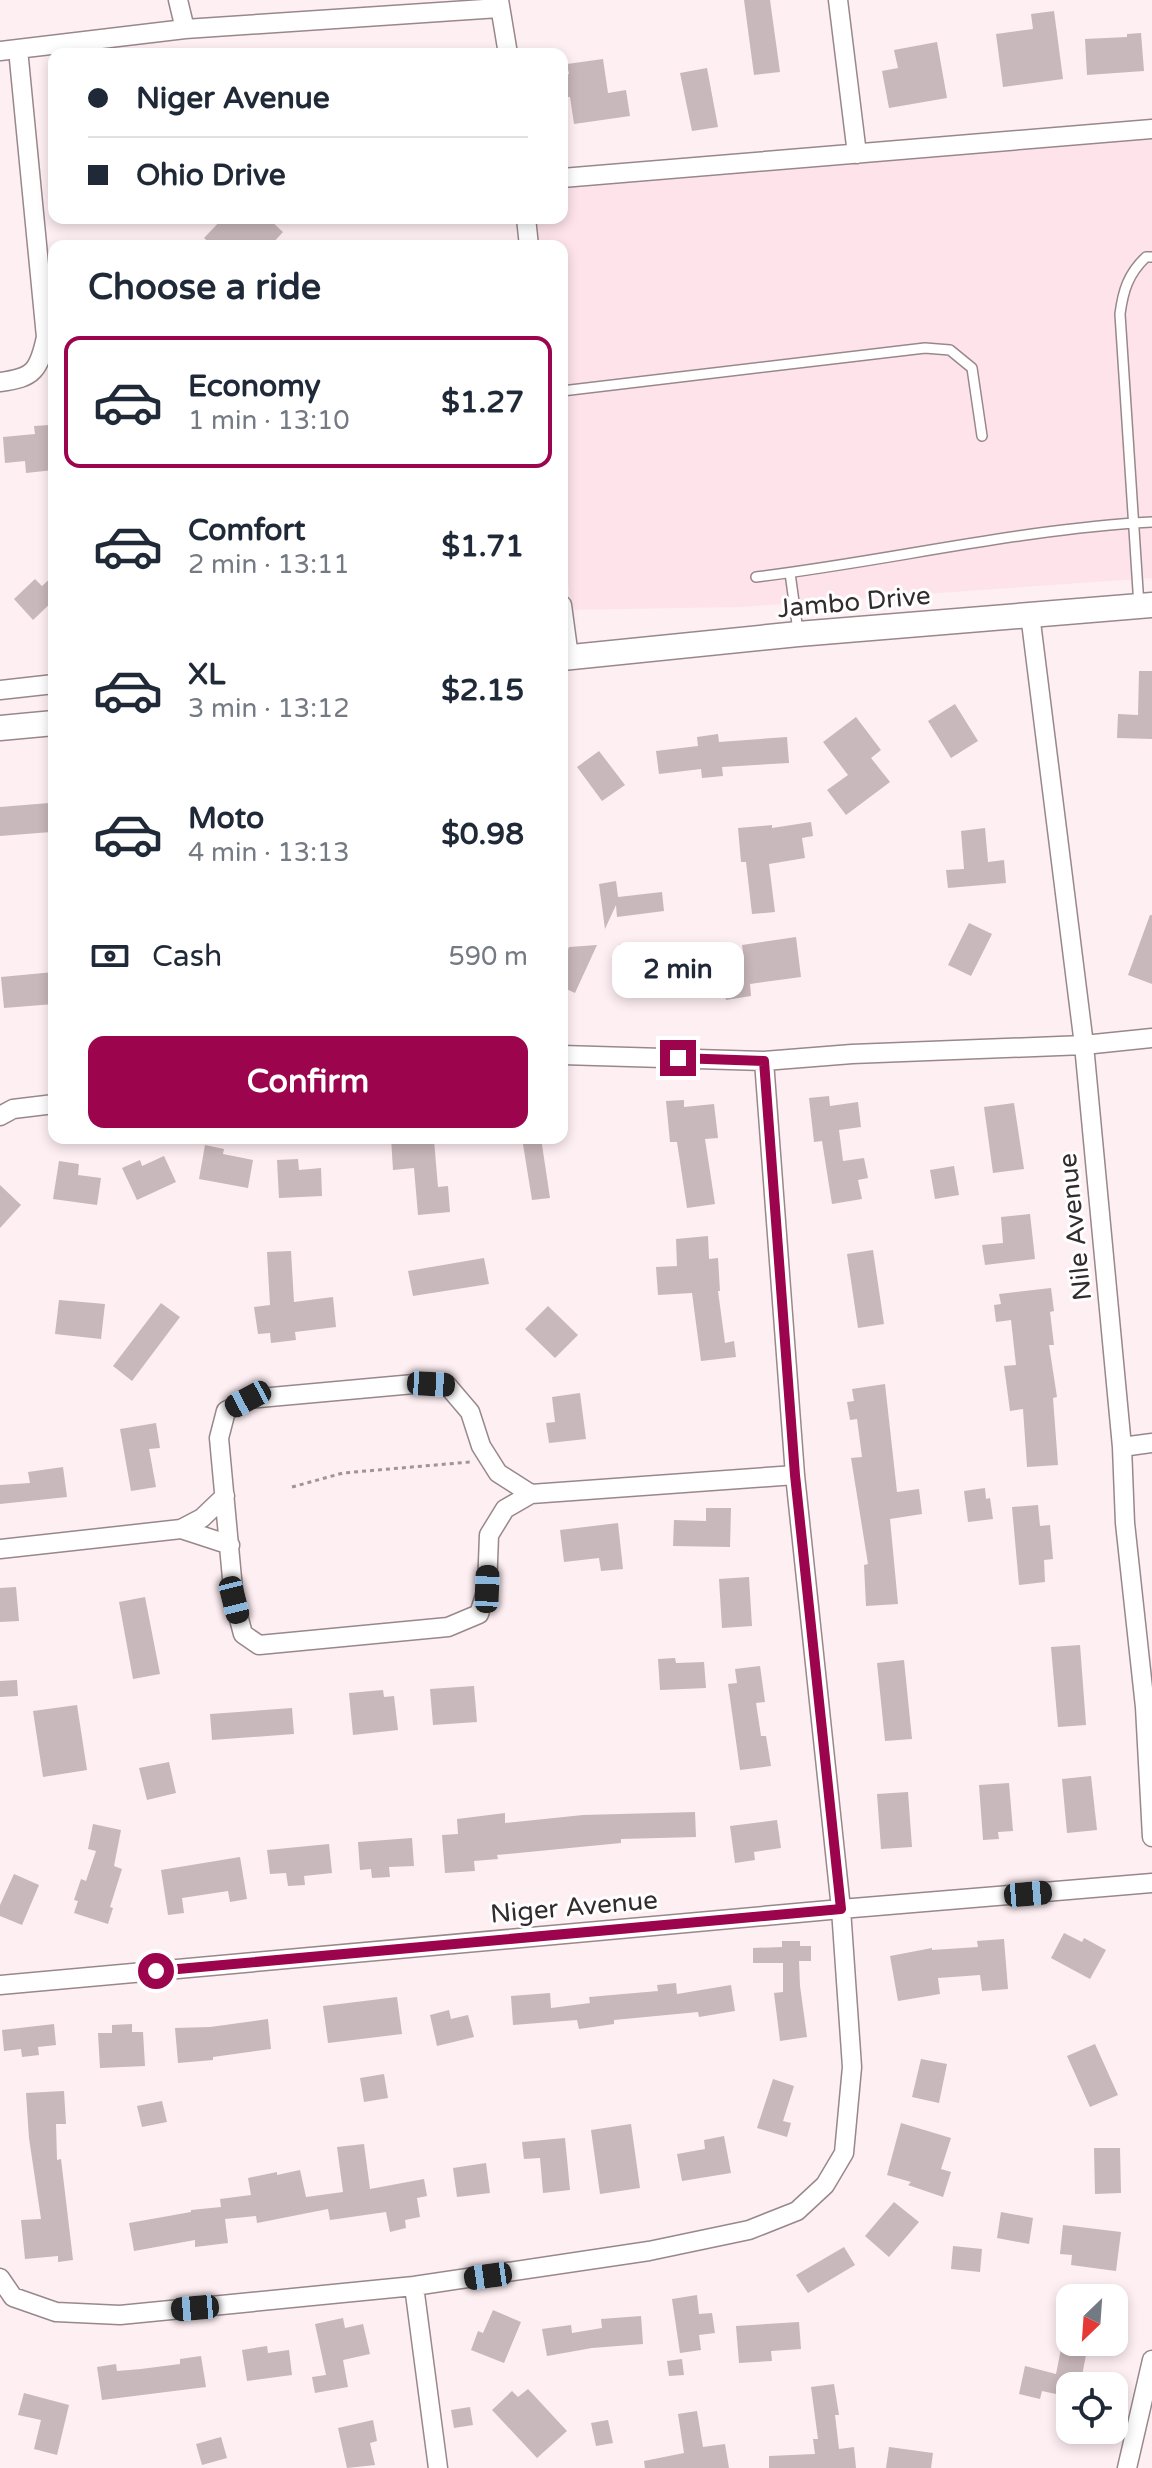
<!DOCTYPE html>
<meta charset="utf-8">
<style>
:root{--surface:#fff;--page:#f6f6f7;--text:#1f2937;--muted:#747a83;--line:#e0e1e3;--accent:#9d044e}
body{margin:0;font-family:"Varela Round",sans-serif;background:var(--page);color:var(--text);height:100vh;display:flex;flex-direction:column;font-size:30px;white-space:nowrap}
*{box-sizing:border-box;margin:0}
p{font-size:26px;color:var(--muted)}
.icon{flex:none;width:44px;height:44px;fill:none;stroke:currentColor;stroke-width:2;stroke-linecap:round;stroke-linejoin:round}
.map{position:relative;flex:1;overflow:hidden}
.drawer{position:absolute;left:48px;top:240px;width:520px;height:904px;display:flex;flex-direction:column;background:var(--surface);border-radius:16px;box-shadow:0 4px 12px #0003}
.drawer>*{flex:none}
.guide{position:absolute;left:48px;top:48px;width:520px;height:176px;border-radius:16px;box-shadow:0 4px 12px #0003;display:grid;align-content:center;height:176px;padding:0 40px;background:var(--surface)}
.needle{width:52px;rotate:205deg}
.controls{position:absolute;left:1056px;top:2284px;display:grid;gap:16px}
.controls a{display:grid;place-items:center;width:72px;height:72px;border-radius:16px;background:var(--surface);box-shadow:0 4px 12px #0003;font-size:40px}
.end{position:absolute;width:36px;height:36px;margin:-18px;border:10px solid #9d044e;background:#fff;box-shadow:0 0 0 4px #fff}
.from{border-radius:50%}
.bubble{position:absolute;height:56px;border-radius:16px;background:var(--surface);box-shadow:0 4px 12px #0003;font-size:26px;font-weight:700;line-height:56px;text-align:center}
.car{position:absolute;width:24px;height:48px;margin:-24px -12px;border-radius:10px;box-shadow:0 0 6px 2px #0007;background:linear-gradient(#222 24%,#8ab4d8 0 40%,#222 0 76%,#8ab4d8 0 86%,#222 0)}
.guide b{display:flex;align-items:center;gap:28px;height:76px;font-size:30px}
.guide b+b{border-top:2px solid var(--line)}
.guide i{width:20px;height:20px;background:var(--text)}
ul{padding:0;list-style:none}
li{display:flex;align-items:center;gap:24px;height:132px;margin:0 16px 12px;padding:0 24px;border:4px solid transparent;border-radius:16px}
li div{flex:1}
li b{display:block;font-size:30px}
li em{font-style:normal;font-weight:700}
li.active{border-color:var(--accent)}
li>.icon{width:72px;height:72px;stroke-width:1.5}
h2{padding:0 40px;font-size:36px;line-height:96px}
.pay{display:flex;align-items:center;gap:20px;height:88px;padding:0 40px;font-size:30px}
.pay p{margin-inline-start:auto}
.action{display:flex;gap:16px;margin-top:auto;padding:16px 40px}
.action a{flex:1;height:92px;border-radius:16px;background:var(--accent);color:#fff;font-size:32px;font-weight:700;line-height:92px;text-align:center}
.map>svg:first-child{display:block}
.built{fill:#fee4ea}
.building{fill:#c8b7bb}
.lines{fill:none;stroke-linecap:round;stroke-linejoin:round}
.lane-casing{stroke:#98888c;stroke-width:12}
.street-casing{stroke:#98888c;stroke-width:21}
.secondary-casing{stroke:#98888c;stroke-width:27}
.path{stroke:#9f9497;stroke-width:3;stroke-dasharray:4 4;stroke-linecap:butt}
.lane{stroke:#fff;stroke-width:9}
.street{stroke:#fff;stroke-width:18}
.secondary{stroke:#fff;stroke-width:24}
.route{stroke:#9d044e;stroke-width:10}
.labels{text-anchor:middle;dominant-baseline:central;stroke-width:6;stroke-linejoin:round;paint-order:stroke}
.street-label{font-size:26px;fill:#332c2e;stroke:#fff}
</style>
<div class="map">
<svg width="1152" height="2468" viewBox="0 0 1152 2468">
<rect width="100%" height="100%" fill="#feeff3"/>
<!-- built -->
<path class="built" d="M1152,138V578L740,607L571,610L562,525V246H533L530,218H562V184Z"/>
<!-- building -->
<path class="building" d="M744,0H770L780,72L754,75Z
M1054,11L1063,79L1003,87L996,34L1033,29L1031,14Z
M1141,33L1144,71L1087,75L1085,39L1127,37V34Z
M937,42L947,98L889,108L882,71L898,68L894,50Z
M603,59L608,93L626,90L630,116L574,124L570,97H565L562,75L569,74L567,64Z
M707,68L718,127L692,131L680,73Z
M223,218H268L283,232L270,246H213L204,238Z
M49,425L50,432H54V470L26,473L25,461L5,463L3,437L35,434L34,426Z
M54,575V600L33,620L14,599L35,579L42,586Z
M1139,671H1152V739L1117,738L1118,714L1138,715Z
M955,704L978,741L951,758L928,721Z
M856,717L881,750L871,758L890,782L846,815L827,790L848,775L823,742Z
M718,734L719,742L787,737L789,763L722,767L723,776L702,778L701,769L659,774L656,751L698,746L697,737Z
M599,751L625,785L602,801L577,767Z
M49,803L51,832L0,836V807Z
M811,822L813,836L802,838L805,858L769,864L775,912L752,914L746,862H741L738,828L772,825V828Z
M985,828L988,862L1004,860L1006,883L948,888L946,870L964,869L961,831Z
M616,881L618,897L662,892L664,911L617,917L616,905L605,929L599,884Z
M1150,915H1152V984L1128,975Z
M969,923L992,934L971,976L948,965Z
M796,937L801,977L750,984L751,996L726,1000L724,987L703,990L699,958L743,952L742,945Z
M644,942L645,952L662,951L664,987L649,988L650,994L622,996L619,944Z
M597,945L575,993L562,987V961L569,947Z
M54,972V1004L4,1008L1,977Z
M829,1096L830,1106L858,1102L861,1127L839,1130L843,1161L864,1158L868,1178L858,1180L862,1199L832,1204L822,1141L814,1142L809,1098Z
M684,1100V1107L714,1104L718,1138L705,1139L715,1204L687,1208L677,1142H670L666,1101Z
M1014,1103L1024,1169L993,1173L984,1107Z
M391,1138H412V1141L434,1140L438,1187L448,1186L450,1212L418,1215L414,1168L393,1170Z
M522,1138H541L550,1198L532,1200Z
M205,1145L224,1149L223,1154L253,1160L248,1188L199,1179Z
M164,1156L176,1182L137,1200L122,1168L140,1160L142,1166Z
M298,1159L299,1170L321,1168L322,1196L279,1198L277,1160Z
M59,1161L79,1164L78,1175L101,1178L97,1205L53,1199Z
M954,1166L959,1195L935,1199L930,1170Z
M0,1185L21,1205L0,1228Z
M1030,1214L1035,1259L985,1265L982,1245L1003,1243L1001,1217Z
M708,1236L709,1259L718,1258L720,1291H718L725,1343L734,1341L736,1357L701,1361L692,1293L658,1295L656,1267L677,1266L676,1239Z
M873,1250L884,1324L858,1328L847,1254Z
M291,1251L294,1302L333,1297L336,1327L295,1332L296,1340L271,1343L270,1333L258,1334L254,1307L270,1305L267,1252Z
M484,1258L489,1284L413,1296L408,1271Z
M1051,1288L1054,1311L1050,1312L1054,1345H1049L1057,1397L1053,1398L1058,1465L1027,1467L1023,1409L1010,1411L1004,1366L1016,1365L1011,1320L996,1322L994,1305L1001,1304L999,1294Z
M59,1300L105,1304L101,1339L55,1334Z
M161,1303L180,1317L132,1381L113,1366Z
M548,1306L578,1335L555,1358L525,1329Z
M885,1384L897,1492L919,1489L922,1514L890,1519L898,1604L866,1606L864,1565L868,1564L851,1458L862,1457L857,1419L850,1420L847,1402L854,1401L852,1389Z
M580,1393L586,1439L549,1443L546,1423L555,1422L552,1397Z
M156,1423L160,1448L149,1449L156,1487L131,1491L120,1429Z
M63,1467L67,1497L0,1504V1485L30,1483L28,1472Z
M985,1488L986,1499L990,1498L993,1519L968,1522L964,1491Z
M1038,1505L1040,1526L1050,1525L1053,1559L1044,1560L1045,1582L1019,1585L1012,1507Z
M706,1508H731L730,1547L673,1546L674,1520L706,1521Z
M618,1523L623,1569L601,1571L599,1558L564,1562L560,1530Z
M749,1577L752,1626L722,1628L719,1579Z
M16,1587L19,1621L0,1622V1588Z
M145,1597L160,1674L133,1679L119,1602Z
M1080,1645L1086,1725L1058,1727L1051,1647Z
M675,1658L676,1663L704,1662L706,1688L660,1690L658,1659Z
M904,1660L912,1739L885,1741L877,1663Z
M760,1666L765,1702L756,1703L761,1736H766L771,1766L740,1770L728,1684L737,1683L735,1669Z
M17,1680L18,1696L0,1697V1681Z
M474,1686L477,1722L433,1725L430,1689Z
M383,1690L384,1697L394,1696L398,1730L353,1735L349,1693Z
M77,1705L87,1770L43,1777L33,1711Z
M292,1708L294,1734L212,1740L210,1714Z
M169,1762L176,1793L147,1800L139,1768Z
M1091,1776L1097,1830L1067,1833L1062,1779Z
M1009,1783L1013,1831L998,1832L999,1839L983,1840L979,1785Z
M908,1792L912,1847L881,1849L877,1794Z
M695,1812L696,1837L621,1839V1843L497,1855L498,1859L474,1861L475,1871L445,1873L442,1835L458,1834L457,1819L505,1813V1823L583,1815Z
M777,1820L781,1848L754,1852L755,1860L735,1863L730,1826Z
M93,1824L121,1830L114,1866L122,1869L110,1907L113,1908L108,1924L74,1913L78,1901L74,1900L81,1879L86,1881L96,1851L88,1849Z
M412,1838L414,1866L389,1867L390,1877L372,1878L371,1869L360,1870L358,1842Z
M329,1844L332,1873L304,1876L305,1885L288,1886L286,1873L270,1874L267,1850Z
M240,1857L247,1899L230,1902L228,1891L182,1898L184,1913L168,1915L161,1870Z
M14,1874L39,1885L22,1925L0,1916V1905Z
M1064,1933L1082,1942L1084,1938L1106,1950L1090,1979L1051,1958Z
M1004,1939L1008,1989L982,1991L980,1975L938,1978L940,1994L898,2001L890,1956L932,1948V1950L978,1947L977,1941Z
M782,1941H800V1946H811V1961H799L800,1986L807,2037L780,2041L774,1993L783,1992V1963H753V1948L782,1947Z
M676,1983L677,1994L731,1985L735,2011L699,2017L698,2012L614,2020V2024L579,2029L577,2020L513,2025L511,1996L550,1993L551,2008L590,2003L589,1997L658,1991L657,1985Z
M397,1997L402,2034L328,2043L323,2006Z
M449,2010L451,2019L468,2015L474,2037L437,2046L430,2015Z
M268,2019L271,2049L213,2057V2060L178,2063L175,2028L210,2027Z
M54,2024L56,2045L38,2047L39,2055L22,2057L21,2049L4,2051L2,2030Z
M132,2024V2032H143L145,2066L100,2068L98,2033H112V2025Z
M1095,2044L1118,2095L1090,2107L1067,2056Z
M921,2059L947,2064L939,2103L912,2097Z
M384,2074L388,2098L364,2102L360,2078Z
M773,2079L794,2086L783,2121L791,2123L787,2137L757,2128Z
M64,2091L66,2124H56L57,2160L61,2159L73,2260L58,2262V2256L25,2259L21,2220L41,2219L29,2138L26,2093Z
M162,2101L167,2122L142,2127L137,2106Z
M901,2123L951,2138L941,2169L951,2172L943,2197L908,2185L911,2182L887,2175Z
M631,2124L640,2188L600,2194L591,2130Z
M724,2136L731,2173L682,2181L677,2154L705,2149L704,2140Z
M565,2138L570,2190L543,2193L540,2158L524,2159L522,2142Z
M364,2144L370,2189L424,2179L427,2196L417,2198L420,2217L405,2220L406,2228L390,2232L386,2212L330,2220L328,2209L257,2223L256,2216L225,2219L228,2243L195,2247V2240L134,2251L129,2223L191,2212V2210L221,2207L220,2199L251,2195L248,2178L277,2172V2175L300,2170L306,2197L343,2192L337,2147Z
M1094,2148H1120L1121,2193L1095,2194Z
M486,2163L490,2193L457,2197L453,2168Z
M894,2202L919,2222L889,2257L865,2236Z
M1001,2212L1033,2218L1029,2244L997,2238Z
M1063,2225L1121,2232L1116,2271L1071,2265L1072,2255L1060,2254Z
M953,2246L982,2249L980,2272L951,2269Z
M844,2247L855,2265L808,2293L796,2275Z
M697,2295L699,2314L712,2313L715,2333L699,2335L701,2350L680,2353L672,2299Z
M493,2310L521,2322L504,2363L471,2350L478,2331L483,2333Z
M641,2316L643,2344L592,2348L547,2356L542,2329L571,2325L572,2333L602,2328L601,2319Z
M343,2318L345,2328L363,2324L370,2354L343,2360L348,2387L315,2393L312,2377L326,2375L315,2324Z
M799,2322L801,2349L771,2351L772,2361L739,2363L736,2326Z
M267,2346L268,2353L289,2350L292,2375L247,2381L242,2350Z
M1061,2349L1086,2355L1080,2386H1070V2397L1042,2391L1040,2399L1019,2394L1025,2366L1056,2374Z
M201,2356L206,2387L102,2400L97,2367L116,2364L117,2371L141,2369L180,2364V2359Z
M682,2359L684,2375L669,2376L667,2361Z
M834,2384L839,2415H835L839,2449L854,2447L856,2468H769V2456L815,2454L813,2439H818L811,2387Z
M528,2389L567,2431L537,2458L492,2410L512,2391L518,2397Z
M24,2393L69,2405L57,2455L34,2449L41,2420L18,2415Z
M470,2407L473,2425L454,2428L451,2410Z
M697,2411L703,2447L725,2444L729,2468H645L644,2461L684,2453L678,2414Z
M373,2420L377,2441L370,2443L375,2465L347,2468L338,2428Z
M608,2420L613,2443L596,2446L591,2423Z
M221,2437L227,2458L202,2465L196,2444Z
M889,2447L933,2453L931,2468H886Z"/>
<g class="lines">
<defs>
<path id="lane" d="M562,391L925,348L950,350L972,368L982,436
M790,573L798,631
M756,577C888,561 1019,529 1152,522
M1139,606L1120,314C1123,291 1128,274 1146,257H1152"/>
<path id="street" d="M178,0L185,29
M499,0L508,54
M838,0L857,154
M0,51L185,29L499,8
M562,178L1152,129
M526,218L529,246
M0,382C34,378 39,370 46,337L18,49
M562,605L569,657
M1030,614L1084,1045L1122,1447L1125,1523L1145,1707L1152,1837
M0,690L54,684
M562,1055L764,1061L852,1054L1084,1045L1152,1038
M0,1116L13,1109L54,1104
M1122,1447L1152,1443
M531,1494L498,1473L481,1446L470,1412L447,1385L414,1384L248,1399L226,1411L219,1438L234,1600L243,1634L259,1645L448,1627L479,1614L487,1589L489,1535L505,1509L531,1494L795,1475
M181,1529L230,1545
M0,1549L181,1529L202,1518L225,1496
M0,1985L841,1909L1152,1883
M0,2278L13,2297L56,2312L120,2315L414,2286L649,2251L749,2230L797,2211L825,2185L844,2153L852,2067L841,1909L795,1475L764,1061
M414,2286L438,2468
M1127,2468L1152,2360"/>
<path id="secondary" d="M562,658L798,634L1152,605
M0,728L54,723"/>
</defs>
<!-- lane casing -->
<use href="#lane" class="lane-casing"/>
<!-- street casing -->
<use href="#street" class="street-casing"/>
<!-- secondary casing -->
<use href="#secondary" class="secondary-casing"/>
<!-- path -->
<path class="path" d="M292,1487L343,1473L470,1462"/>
<!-- lane -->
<use href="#lane" class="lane"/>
<!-- street -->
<use href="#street" class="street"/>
<!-- secondary -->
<use href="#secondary" class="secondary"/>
</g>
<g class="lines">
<!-- route -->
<path class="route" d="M156,1971L841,1909L795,1475L764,1061L678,1058"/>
</g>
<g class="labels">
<!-- street labels -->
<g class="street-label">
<text transform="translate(854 602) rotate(-5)">Jambo Drive</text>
<text transform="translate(1075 1227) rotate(-96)">Nile Avenue</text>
<text transform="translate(574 1907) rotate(-5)">Niger Avenue</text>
</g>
</g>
</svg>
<div class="controls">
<a><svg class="needle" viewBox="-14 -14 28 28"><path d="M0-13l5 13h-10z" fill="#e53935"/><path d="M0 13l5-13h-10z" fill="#747a83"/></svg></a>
<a><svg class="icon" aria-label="locate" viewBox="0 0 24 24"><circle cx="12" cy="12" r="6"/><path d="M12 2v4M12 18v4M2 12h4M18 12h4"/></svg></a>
</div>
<i class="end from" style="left:156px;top:1971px"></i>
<i class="end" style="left:678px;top:1058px"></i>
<div class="bubble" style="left:612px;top:942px;width:132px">2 min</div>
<i class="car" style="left:431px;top:1384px;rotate:93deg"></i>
<i class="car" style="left:248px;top:1399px;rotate:242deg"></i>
<i class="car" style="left:487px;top:1589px;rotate:2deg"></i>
<i class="car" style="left:234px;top:1600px;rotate:166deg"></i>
<i class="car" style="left:1028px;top:1894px;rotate:85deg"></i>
<i class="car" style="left:488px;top:2276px;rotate:262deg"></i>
<i class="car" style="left:195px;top:2308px;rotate:265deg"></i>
<div class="guide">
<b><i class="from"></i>Niger Avenue</b>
<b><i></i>Ohio Drive</b>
</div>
<section class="drawer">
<h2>Choose a ride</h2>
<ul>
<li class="active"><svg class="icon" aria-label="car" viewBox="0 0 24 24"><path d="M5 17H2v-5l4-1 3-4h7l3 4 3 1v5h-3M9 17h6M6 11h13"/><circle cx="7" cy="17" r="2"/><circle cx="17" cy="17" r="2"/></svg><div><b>Economy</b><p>1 min · 13:10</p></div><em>$1.27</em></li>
<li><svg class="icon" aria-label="car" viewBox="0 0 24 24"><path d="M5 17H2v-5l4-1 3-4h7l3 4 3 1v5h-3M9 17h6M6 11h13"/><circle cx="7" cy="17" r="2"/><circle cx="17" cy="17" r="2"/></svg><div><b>Comfort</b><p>2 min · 13:11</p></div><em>$1.71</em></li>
<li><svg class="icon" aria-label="car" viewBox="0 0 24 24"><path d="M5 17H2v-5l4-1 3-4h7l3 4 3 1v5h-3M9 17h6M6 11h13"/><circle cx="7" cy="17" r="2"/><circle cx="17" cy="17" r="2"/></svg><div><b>XL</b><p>3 min · 13:12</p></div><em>$2.15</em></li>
<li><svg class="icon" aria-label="car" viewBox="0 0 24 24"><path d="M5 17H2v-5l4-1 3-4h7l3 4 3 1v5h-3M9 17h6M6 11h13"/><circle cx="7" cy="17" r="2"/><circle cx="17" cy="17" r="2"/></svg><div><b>Moto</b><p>4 min · 13:13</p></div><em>$0.98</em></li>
</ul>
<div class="pay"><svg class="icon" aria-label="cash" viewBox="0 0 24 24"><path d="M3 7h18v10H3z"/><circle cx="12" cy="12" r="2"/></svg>Cash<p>590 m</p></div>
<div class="action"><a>Confirm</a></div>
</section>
</div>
